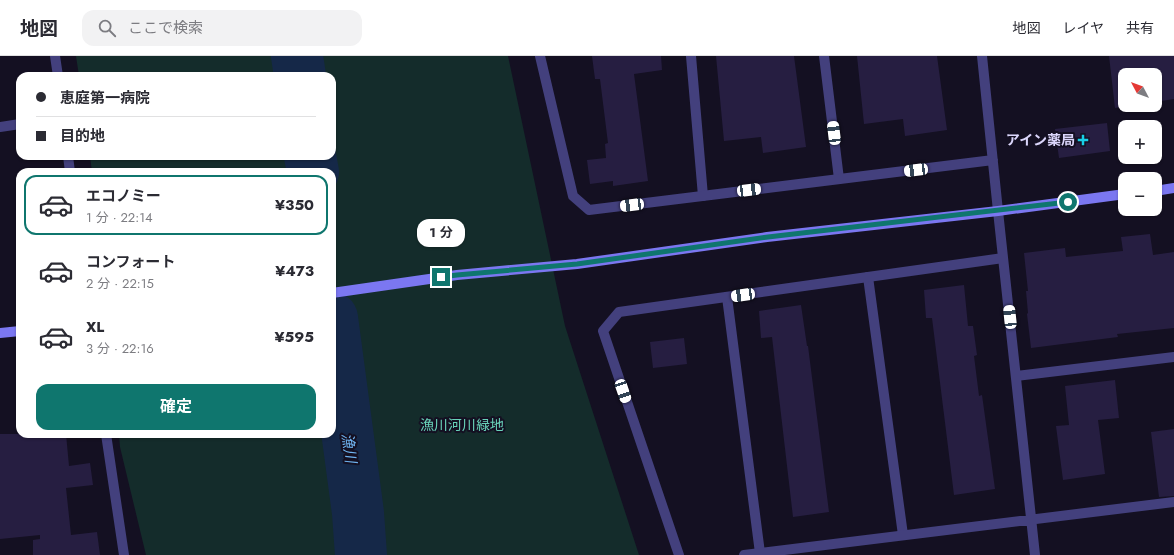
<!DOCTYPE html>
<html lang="ja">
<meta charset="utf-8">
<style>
:root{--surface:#fff;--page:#f2f2f3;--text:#2b2b33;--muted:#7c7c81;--line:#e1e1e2;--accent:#0f766e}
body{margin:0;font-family:Jost,"Noto Sans JP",sans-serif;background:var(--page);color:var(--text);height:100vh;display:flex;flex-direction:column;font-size:15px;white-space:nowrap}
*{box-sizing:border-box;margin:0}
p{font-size:13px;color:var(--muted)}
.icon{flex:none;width:22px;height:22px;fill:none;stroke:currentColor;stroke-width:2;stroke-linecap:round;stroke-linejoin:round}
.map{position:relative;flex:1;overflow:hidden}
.drawer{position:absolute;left:16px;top:112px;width:320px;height:270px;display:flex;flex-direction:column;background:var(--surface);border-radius:12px;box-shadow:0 1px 3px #0004}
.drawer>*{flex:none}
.guide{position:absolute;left:16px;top:16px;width:320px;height:88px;border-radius:12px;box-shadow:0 1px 3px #0004;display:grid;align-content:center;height:88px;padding:0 20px;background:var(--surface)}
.needle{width:26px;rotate:311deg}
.fabs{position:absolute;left:1118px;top:12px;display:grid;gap:8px}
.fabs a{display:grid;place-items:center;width:44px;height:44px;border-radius:8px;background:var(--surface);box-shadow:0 1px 3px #0004;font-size:20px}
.end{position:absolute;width:18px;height:18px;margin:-9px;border:5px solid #0f766e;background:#fff;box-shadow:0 0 0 2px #fff}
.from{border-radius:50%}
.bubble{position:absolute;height:28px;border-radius:12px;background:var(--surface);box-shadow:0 1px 3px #0004;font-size:13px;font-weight:700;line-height:28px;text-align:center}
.car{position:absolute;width:12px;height:24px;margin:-12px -6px;border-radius:5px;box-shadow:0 0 3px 1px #0007;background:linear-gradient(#fff 24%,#345 0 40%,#fff 0 76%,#345 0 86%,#fff 0)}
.guide b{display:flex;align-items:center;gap:14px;height:38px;font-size:15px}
.guide b+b{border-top:1px solid var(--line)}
.guide i{width:10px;height:10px;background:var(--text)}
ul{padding:7px 0 0;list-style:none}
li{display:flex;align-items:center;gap:12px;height:60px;margin:0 8px 6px;padding:0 12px;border:2px solid transparent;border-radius:12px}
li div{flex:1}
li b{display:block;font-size:15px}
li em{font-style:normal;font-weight:700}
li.active{border-color:var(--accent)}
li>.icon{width:36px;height:36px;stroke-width:1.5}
.button{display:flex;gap:8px;margin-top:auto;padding:8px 20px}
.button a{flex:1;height:46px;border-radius:12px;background:var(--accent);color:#fff;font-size:16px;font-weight:700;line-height:46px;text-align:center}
header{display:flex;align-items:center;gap:24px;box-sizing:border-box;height:56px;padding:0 20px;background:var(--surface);border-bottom:1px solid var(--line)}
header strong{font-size:19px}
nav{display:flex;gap:22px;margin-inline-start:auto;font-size:14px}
.search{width:280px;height:36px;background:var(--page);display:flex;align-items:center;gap:10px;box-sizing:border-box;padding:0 14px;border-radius:12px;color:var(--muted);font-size:15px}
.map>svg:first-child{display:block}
.green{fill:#142c2b}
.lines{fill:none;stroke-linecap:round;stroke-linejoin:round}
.river{stroke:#152848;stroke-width:52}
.building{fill:#261e41}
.lane{stroke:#43407d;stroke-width:10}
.street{stroke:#43407d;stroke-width:10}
.secondary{stroke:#7b77f1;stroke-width:10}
.route{stroke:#0f766e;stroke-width:5}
.poi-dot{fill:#18cfe5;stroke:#141022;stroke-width:1.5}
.labels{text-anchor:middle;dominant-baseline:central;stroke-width:4;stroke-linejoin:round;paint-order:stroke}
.poi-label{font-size:14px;font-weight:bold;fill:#dbd6fb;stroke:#141022;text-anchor:end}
.park-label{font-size:14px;fill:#69d3ba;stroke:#141022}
.water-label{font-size:15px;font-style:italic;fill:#6fb3f0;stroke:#141022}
</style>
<header>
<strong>地図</strong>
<div class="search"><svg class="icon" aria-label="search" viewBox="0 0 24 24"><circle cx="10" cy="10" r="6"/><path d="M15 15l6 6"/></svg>ここで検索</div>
<nav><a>地図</a><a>レイヤ</a><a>共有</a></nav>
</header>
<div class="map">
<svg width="1174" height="499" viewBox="0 0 1174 499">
<rect width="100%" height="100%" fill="#141022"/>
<!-- green -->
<path class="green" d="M76,0H508L565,270L639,499H146L120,391L119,378H332V116H92L90,100H332V20H79Z"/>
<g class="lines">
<!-- river -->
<path class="river" d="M297,0L300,20
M310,100L313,116
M332,262L358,457L361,499"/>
</g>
<!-- building -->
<path class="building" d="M592,0H661L662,14L634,18L648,125L613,130V125L590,128L587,104L606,102L605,88L608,87L600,23H595Z
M716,0H794L806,91L763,97L761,81L724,85Z
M857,0H937L947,74L905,80L903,63L864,68Z
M1109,0H1174V43L1155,46V19H1125V49H1134L1115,52Z
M1107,67L1110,95L1059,102L1055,73Z
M1150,178L1153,199L1174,196V272L1117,278L1118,281L1031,292L1027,258L1028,257L1026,235H1028L1024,197L1065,192L1066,201L1123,195L1121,181Z
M964,229L968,270H973L977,299L974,300L979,340L982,339L995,433L954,439L932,262H926L924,234Z
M801,249L807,290H808L829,456L793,461L772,281L761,282L759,255Z
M684,282L687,308L653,312L650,286Z
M1115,324L1119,362L1098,364L1105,418L1063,424L1056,370L1069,369L1065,330Z
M1174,373V440L1159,441L1151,376Z
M0,378H66L69,410L90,407L93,429L66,432L71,479L97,476L100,499H33V484L40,483V479L0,483Z"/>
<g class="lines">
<!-- lane -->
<path class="lane" d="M691,0L703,140
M824,0L839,123
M868,221L903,479
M727,241L760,497
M1016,320L1174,301"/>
<!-- street -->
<path class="street" d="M55,0L58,20
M540,0L573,140L589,154L993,104
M982,0L998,155L1035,499
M0,71L20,68
M68,100L70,116
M106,378L124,499
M679,499L603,275L619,256L1003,202
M744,499L1174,446"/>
<!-- secondary -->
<path class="secondary" d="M1155,135L1174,132
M332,237L457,219L577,208L767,181L998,155L1125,138
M0,277L20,275"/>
</g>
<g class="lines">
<!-- route -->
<path class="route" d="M441,221L457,219L577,208L768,181L1068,146"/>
</g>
<!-- markers -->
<path class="poi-dot" d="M1081 78h4v4h4v4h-4v4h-4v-4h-4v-4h4z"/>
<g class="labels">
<!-- poi labels -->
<g class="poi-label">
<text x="1075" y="84">アイン薬局</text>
</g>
<!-- park labels -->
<g class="park-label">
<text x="462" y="369">漁川河川緑地</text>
</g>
<!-- water labels -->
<g class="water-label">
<text transform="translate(349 392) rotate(82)">漁川</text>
</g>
</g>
</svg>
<div class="fabs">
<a><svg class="needle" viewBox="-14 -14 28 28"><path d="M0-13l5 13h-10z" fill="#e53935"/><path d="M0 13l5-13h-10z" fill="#7c7c81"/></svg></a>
<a>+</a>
<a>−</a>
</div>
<i class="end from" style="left:1068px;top:146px"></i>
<i class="end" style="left:441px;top:221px"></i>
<div class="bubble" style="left:417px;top:163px;width:48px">1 分</div>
<i class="car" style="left:834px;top:77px;rotate:353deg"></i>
<i class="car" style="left:916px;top:114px;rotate:263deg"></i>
<i class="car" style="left:749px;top:134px;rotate:83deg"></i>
<i class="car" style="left:632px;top:149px;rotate:263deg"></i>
<i class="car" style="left:743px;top:239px;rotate:262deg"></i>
<i class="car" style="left:1010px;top:261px;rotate:354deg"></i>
<i class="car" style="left:623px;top:335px;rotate:161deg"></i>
<div class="guide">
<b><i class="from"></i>恵庭第一病院</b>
<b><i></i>目的地</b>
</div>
<section class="drawer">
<ul>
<li class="active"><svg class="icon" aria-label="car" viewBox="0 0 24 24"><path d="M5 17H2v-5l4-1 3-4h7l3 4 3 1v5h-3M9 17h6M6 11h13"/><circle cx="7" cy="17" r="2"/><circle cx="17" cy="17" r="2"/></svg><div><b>エコノミー</b><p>1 分 · 22:14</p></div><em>¥350</em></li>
<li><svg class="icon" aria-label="car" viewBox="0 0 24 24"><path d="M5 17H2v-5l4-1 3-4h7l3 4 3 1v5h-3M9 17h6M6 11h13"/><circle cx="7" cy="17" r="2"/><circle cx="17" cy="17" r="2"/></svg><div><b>コンフォート</b><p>2 分 · 22:15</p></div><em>¥473</em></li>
<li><svg class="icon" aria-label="car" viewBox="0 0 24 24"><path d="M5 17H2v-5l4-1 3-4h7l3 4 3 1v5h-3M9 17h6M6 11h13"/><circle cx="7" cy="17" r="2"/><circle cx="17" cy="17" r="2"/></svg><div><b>XL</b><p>3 分 · 22:16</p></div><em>¥595</em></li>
</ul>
<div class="button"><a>確定</a></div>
</section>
</div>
